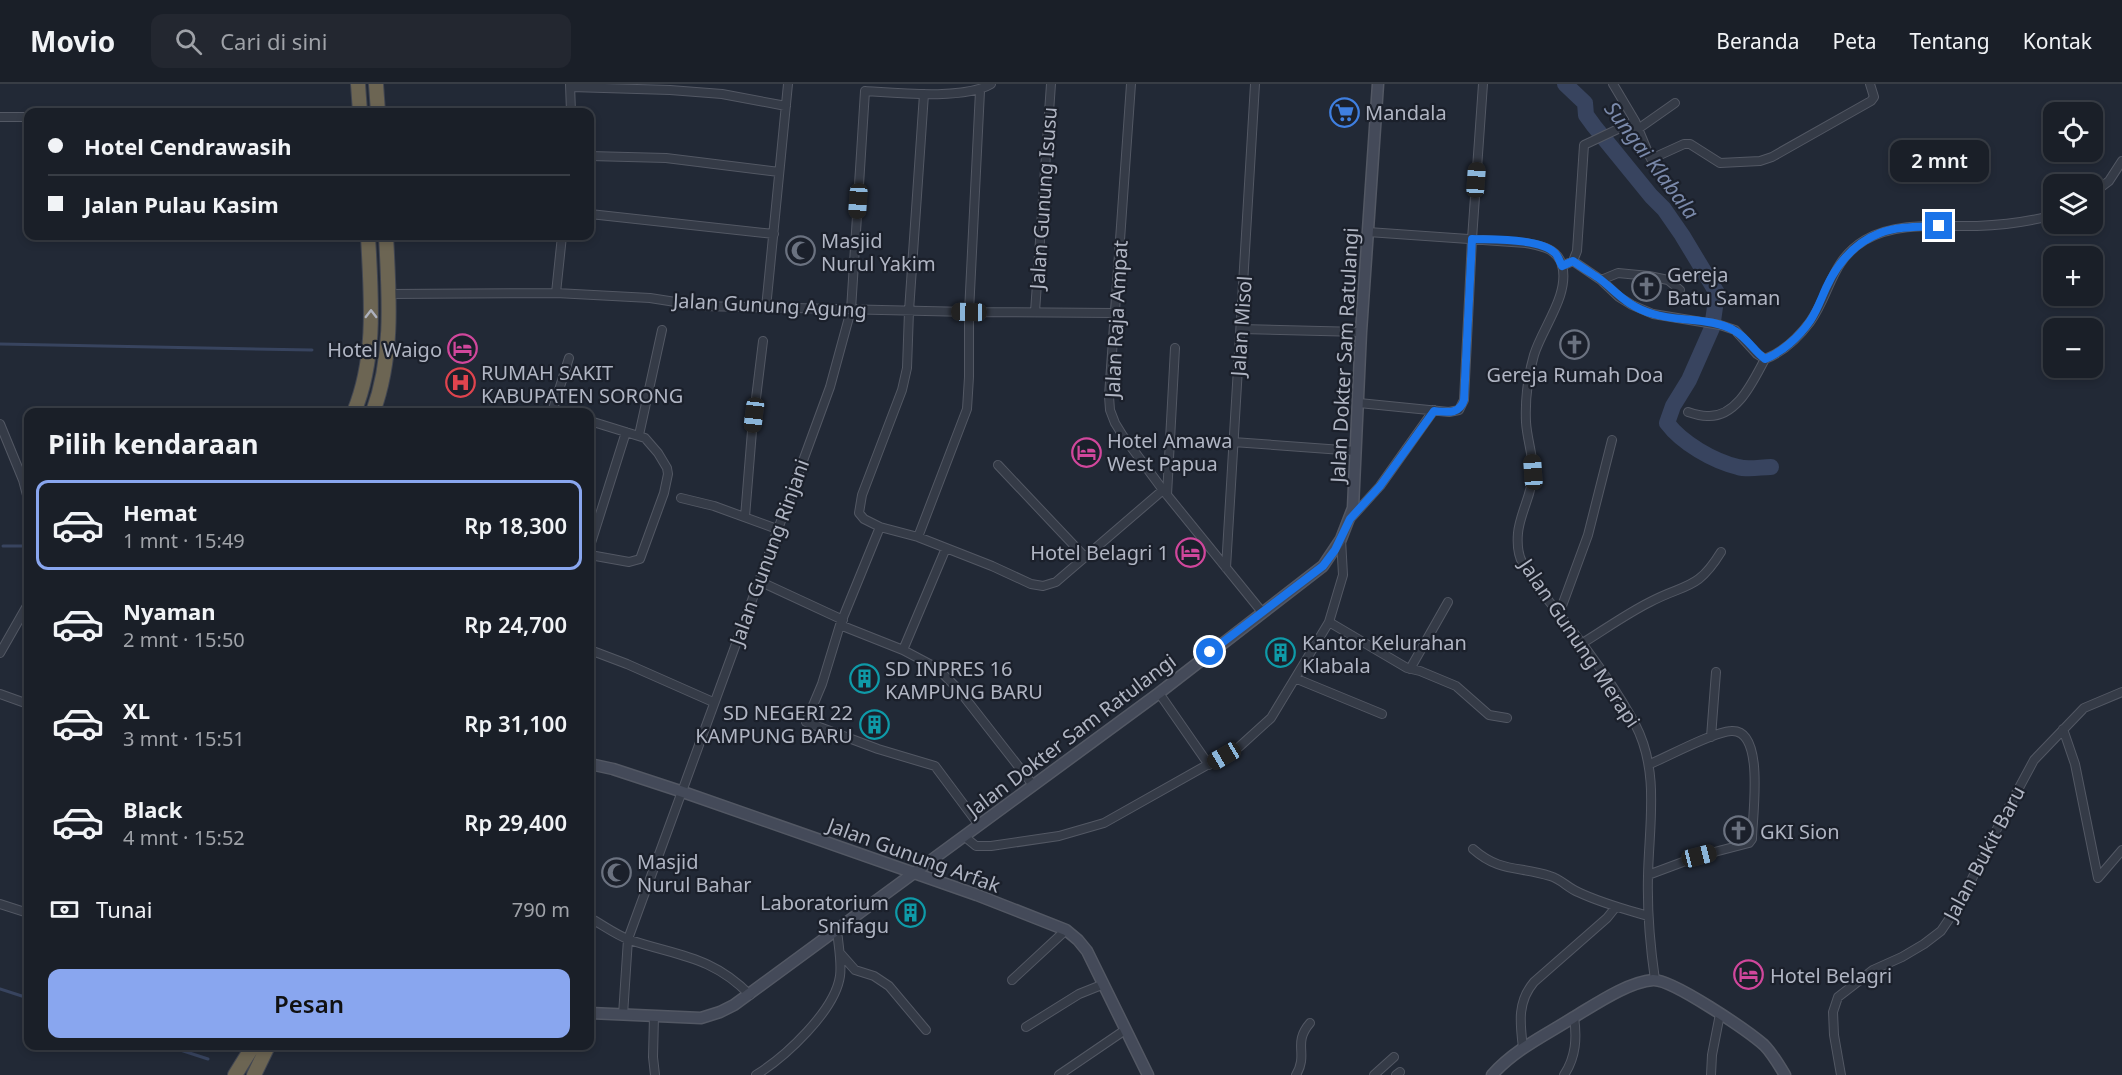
<!DOCTYPE html>
<html lang="id">
<meta charset="utf-8">
<style>
:root{--surface:#1a1f28;--page:#232730;--text:#f1f3f6;--muted:#9fa2a8;--line:#383d45;--accent:#89a6ef}
body{margin:0;font-family:"Noto Sans",sans-serif;background:var(--page);color:var(--text);height:100vh;display:flex;flex-direction:column;font-size:22px;white-space:nowrap}
*{box-sizing:border-box;margin:0}
p{font-size:20px;color:var(--muted)}
.icon{flex:none;width:33px;height:33px;fill:none;stroke:currentColor;stroke-width:2;stroke-linecap:round;stroke-linejoin:round}
.map{position:relative;flex:1;overflow:hidden}
.panel{position:absolute;left:24px;top:324px;width:570px;height:642px;display:flex;flex-direction:column;background:var(--surface);border-radius:12px;box-shadow:0 3px 9px #0003,0 0 0 2px var(--line)}
.panel>*{flex:none}
.guide{position:absolute;left:24px;top:24px;width:570px;height:132px;border-radius:12px;box-shadow:0 3px 9px #0003,0 0 0 2px var(--line);display:grid;align-content:center;height:132px;padding:0 24px;background:var(--surface)}
.fabs{position:absolute;left:2043px;top:18px;display:grid;gap:12px}
.fabs a{display:grid;place-items:center;width:60px;height:60px;border-radius:12px;background:var(--surface);box-shadow:0 3px 9px #0003,0 0 0 2px var(--line);font-size:30px}
.end{position:absolute;width:27px;height:27px;margin:-14px;border:8px solid #1a73e8;background:#fff;box-shadow:0 0 0 3px #fff}
.from{border-radius:50%}
.bubble{position:absolute;height:42px;border-radius:12px;background:var(--surface);box-shadow:0 3px 9px #0003,0 0 0 2px var(--line);font-size:20px;font-weight:600;line-height:42px;text-align:center}
.car{position:absolute;width:18px;height:36px;margin:-18px -9px;border-radius:8px;box-shadow:0 0 4px 2px #0007;background:linear-gradient(#222 24%,#8ab4d8 0 40%,#222 0 76%,#8ab4d8 0 86%,#222 0)}
.guide b{display:flex;align-items:center;gap:21px;height:57px;font-size:22px}
.guide b+b{border-top:2px solid var(--line)}
.guide i{width:15px;height:15px;background:var(--text)}
ul{padding:0;list-style:none}
li{display:flex;align-items:center;gap:18px;height:90px;margin:0 12px 9px;padding:0 12px;border:3px solid transparent;border-radius:12px}
li div{flex:1}
li b{display:block;font-size:22px}
li em{font-style:normal;font-weight:600}
li.on{border-color:var(--accent)}
li>.icon{width:54px;height:54px;stroke-width:1.5}
h2{padding:0 24px;font-size:27px;line-height:72px}
.pay{display:flex;align-items:center;gap:15px;height:66px;padding:0 24px;font-size:22px}
.pay p{margin-inline-start:auto}
.button{display:flex;gap:12px;margin-top:auto;padding:12px 24px}
.button a{flex:1;height:69px;border-radius:12px;background:var(--accent);color:#111;font-size:24px;font-weight:600;line-height:69px;text-align:center}
header{display:flex;align-items:center;gap:36px;box-sizing:border-box;height:84px;padding:0 30px;background:var(--surface);border-bottom:2px solid var(--line)}
header strong{font-size:28px}
nav{display:flex;gap:33px;margin-inline-start:auto;font-size:21px}
.search{width:420px;height:54px;background:var(--page);display:flex;align-items:center;gap:15px;box-sizing:border-box;padding:0 21px;border-radius:12px;color:var(--muted);font-size:22px}
.map>svg:first-child{display:block}
.lines{fill:none;stroke-linecap:round;stroke-linejoin:round}
.stream{stroke:#38445f;stroke-width:3}
.river{stroke:#38445f;stroke-width:16}
.street-casing{stroke:#535864;stroke-width:10}
.secondary-casing{stroke:#535864;stroke-width:13}
.highway-casing{stroke:#404551;stroke-width:16}
.street{stroke:#353b47;stroke-width:8}
.secondary{stroke:#444a59;stroke-width:10}
.highway{stroke:#6c6553;stroke-width:14}
.oneway{stroke:#adb1bd}
.route{stroke:#1a73e8;stroke-width:8}
.labels{text-anchor:middle;dominant-baseline:central;stroke-width:4.5;stroke-linejoin:round;paint-order:stroke}
.poi-label{font-size:20px;fill:#b0b5c3;stroke:#1b202b;text-anchor:start}
.street-label{font-size:20px;fill:#b0b5c3;stroke:#1b202b}
.water-label{font-size:21px;font-style:italic;fill:#7a89aa;stroke:#1b202b}
</style>
<header>
<strong>Movio</strong>
<div class="search"><svg class="icon" aria-label="search" viewBox="0 0 24 24"><circle cx="10" cy="10" r="6"/><path d="M15 15l6 6"/></svg>Cari di sini</div>
<nav><a>Beranda</a><a>Peta</a><a>Tentang</a><a>Kontak</a></nav>
</header>
<div class="map">
<svg width="2122" height="991" viewBox="0 0 2122 991">
<rect width="100%" height="100%" fill="#222936"/>
<g class="lines">
<!-- stream -->
<path class="stream" d="M0,260L312,266
M3,462H28
M0,905L28,914
M168,962L208,975"/>
<!-- river -->
<path class="river" d="M1565,0L1585,19L1586,31L1594,42L1651,112L1664,125L1682,151L1717,209L1712,244L1689,296L1673,322L1667,339C1682,359 1713,377 1738,383C1748,386 1761,383 1771,383"/>
<defs>
<path id="street" d="M570,0L571,28
M1131,0L1109,312L1110,326L1115,339L1123,352L1163,406L1262,528
M1613,0L1635,37
M571,3L670,6L722,10L786,22
M924,10L909,227L907,284L902,306L862,411L859,429L864,435L880,443L918,453L992,482L1031,500L1043,502L1056,498L1163,406
M0,33H28
M1638,45L1675,19
M590,72L666,74L779,88
M1651,75L1684,60H1690L1720,79L1760,77L1772,73L1871,17L1874,13L1870,0
M2092,110L2109,97L2122,77
M590,130L774,150
M1368,148L1526,159C1541,162 1557,164 1562,181C1570,211 1542,244 1534,271C1528,292 1525,316 1526,338C1527,355 1533,371 1533,388C1533,409 1520,428 1518,449C1517,460 1518,471 1523,480C1532,499 1548,515 1560,531C1587,565 1615,602 1635,640C1660,687 1649,741 1648,792C1647,827 1650,861 1655,896
M1573,177L1601,196L1619,213L1632,221L1653,230L1720,241L1735,246L1757,270L1765,275C1783,268 1798,254 1810,238C1831,209 1830,177 1865,156C1898,137 1940,143 1977,142C2003,141 2028,138 2054,131
M1562,182L1573,177L1577,167L1584,61L1635,37L1649,71L1667,103
M1601,196L1618,189L1649,192L1668,196L1680,206
M556,209L562,152
M389,210L556,209L650,214L701,222L969,228L1115,229
M766,224L788,0
M1035,228L1051,0
M1241,245L1361,248
M1359,319L1449,328L1459,326L1464,316L1472,155L1483,0
M553,325L569,274
M552,328L553,325L562,328
M1688,328C1694,330 1701,332 1707,332C1737,334 1753,297 1765,275
M590,337L645,354L658,369L667,384L668,390L664,409L640,475L629,478L590,471
M0,340L23,396L28,415
M639,351L662,246
M1233,358L1356,367
M998,381L1084,472
M1167,411L1175,264
M681,414L714,422L777,445
M745,433L752,347L763,257
M1351,434L1380,402L1434,326
M880,443L840,541L822,600L806,638L878,665L935,682L979,741
M918,453L967,325L969,293V228L980,7
M590,462L626,348
M1226,484L1255,0
M759,497L843,536
M1559,530L1588,451L1612,356
M1329,538L1407,584L1420,587L1456,602L1489,631L1507,634
M840,541L903,566L937,584L958,605L1033,701
M1581,560C1604,546 1626,530 1650,518C1686,499 1697,507 1721,468
M590,566L627,580L713,618
M903,566L946,464
M0,569L28,520
M1410,585L1448,518
M1297,595L1382,630
M1159,609L1209,681
M0,610L28,620
M2063,645L2075,680L2098,794L2122,766
M1711,653L1716,588
M965,753L976,762H991L1059,752L1104,739L1239,663L1271,634L1329,538L1343,491L1341,455
M1473,765C1500,789 1520,782 1550,792C1561,795 1568,804 1578,808C1601,819 1624,825 1648,832
M1648,791L1699,772L1749,759L1752,755C1752,734 1766,644 1731,647C1713,648 1669,672 1650,680
M0,820L28,829
M590,834C603,841 616,851 630,856C678,872 712,872 750,911
M840,869L855,886L874,892L889,902L926,946
M1012,896L1066,846
M623,931L628,855L830,303L851,226L865,7C897,9 964,16 991,0
M654,932L653,973L655,991
M1026,943L1079,910L1104,900
M1523,964C1520,939 1517,918 1534,898L1607,834L1615,824
M756,991C785,973 835,927 840,892C842,877 838,860 837,845
M1059,991L1125,946
M1296,991C1309,969 1292,960 1310,939
M1374,991L1394,973
M1396,991L1400,988
M1564,991C1576,973 1577,954 1574,933
M1711,991L1712,971L1720,930
M1841,991L1834,951L1833,928L1838,913L1873,886L1902,873L1924,860L1941,847L1960,819L1992,754L2034,676L2084,624L2122,608"/>
<path id="secondary" d="M590,680L613,685L680,707L977,811L1066,846L1078,856L1087,867L1148,991
M590,929L701,934L720,928L734,921L1159,609L1323,482L1341,455L1353,424L1361,248L1378,0
M1492,991C1515,965 1546,951 1574,933C1596,920 1628,898 1653,896C1672,895 1748,947 1764,961C1772,969 1779,981 1785,991"/>
<path id="highway" d="M358,0L360,28
M376,0L378,28
M354,328C377,272 371,211 368,152
M373,328C394,271 389,211 386,152
M235,991L253,962
M254,991L268,962"/>
</defs>
<!-- street casing -->
<use href="#street" class="street-casing"/>
<!-- secondary casing -->
<use href="#secondary" class="secondary-casing"/>
<!-- highway casing -->
<use href="#highway" class="highway-casing"/>
<!-- street -->
<use href="#street" class="street"/>
<!-- secondary -->
<use href="#secondary" class="secondary"/>
<!-- highway -->
<use href="#highway" class="highway"/>
</g>
<!-- one-way arrows -->
<defs><path id="oneway-chevron" d="M-2-3.5L2.5 0L-2 3.5" fill="none" stroke-width="1.6" stroke-linecap="round" stroke-linejoin="round" transform="scale(1.5)"/></defs>
<use class="oneway" href="#oneway-chevron" transform="translate(371 230) rotate(-90)"/>
<g class="lines">
<!-- route -->
<path class="route" d="M1210,568L1323,482L1335,466L1350,435L1380,402L1434,327C1447,328 1459,331 1464,316L1472,155C1493,156 1540,154 1555,169C1558,172 1560,178 1562,182L1573,177C1581,183 1591,189 1600,195C1620,211 1627,222 1653,230C1678,238 1713,233 1735,247C1747,254 1754,267 1765,275C1782,268 1799,253 1810,237C1817,227 1821,215 1826,204C1837,180 1854,159 1880,149C1898,142 1920,143 1939,142"/>
</g>
<!-- icons -->
<defs>
<symbol id="supermarket-ring" viewBox="-11 -11 22 22"><circle r="9.5" fill="#1b202b" stroke="#3f7fe0" stroke-width="1.5"/><path d="M-6-5.5h2.5l.6 2H6L4.5 2H-2.5L-4.4-4H-6ZM-1.5 3.2a1.3 1.3 0 1 0 .1 0ZM3 3.2a1.3 1.3 0 1 0 .1 0Z" fill="#3f7fe0"/></symbol>
<symbol id="mosque-ring" viewBox="-11 -11 22 22"><circle r="9.5" fill="#1b202b" stroke="#6b7280" stroke-width="1.5"/><path d="M3.5-4.9A6 6 0 1 0 3.5 4.9A5 5 0 1 1 3.5-4.9Z" fill="#6b7280"/></symbol>
<symbol id="church-ring" viewBox="-11 -11 22 22"><circle r="9.5" fill="#1b202b" stroke="#6b7280" stroke-width="1.5"/><path d="M-1.2-6h2.4v3.5h3.3v2.4h-3.3V6h-2.4V-.1h-3.3v-2.4h3.3Z" fill="#6b7280"/></symbol>
<symbol id="hotel-ring" viewBox="-11 -11 22 22"><circle r="9.5" fill="#1b202b" stroke="#d1479c" stroke-width="1.5"/><path d="M-6-4.5h1.5V1H6V5H4.5V3h-9V5H-6ZM-4 0a1.8 1.8 0 1 1 3.6 0ZM.5 0V-2.5h3Q6-2.5 6 0Z" fill="#d1479c"/></symbol>
<symbol id="hospital-ring" viewBox="-11 -11 22 22"><circle r="9.5" fill="#1b202b" stroke="#e0444e" stroke-width="1.5"/><path d="M-5-5h3v3.5h4V-5h3V5h-3V1.5h-4V5h-3Z" fill="#e0444e"/></symbol>
<symbol id="building-ring" viewBox="-11 -11 22 22"><circle r="9.5" fill="#1b202b" stroke="#0f9aa8" stroke-width="1.5"/><path d="M-4-6H4V6H1V3H-1V6H-4ZM-2.5-4.3h1.7v1.8h-1.7ZM.8-4.3h1.7v1.8H.8ZM-2.5-1h1.7V.8h-1.7ZM.8-1h1.7V.8H.8Z" fill="#0f9aa8"/></symbol>
</defs>
<g fill-rule="evenodd">
<use href="#supermarket-ring" x="1328" y="12" width="33" height="33"/>
<use href="#mosque-ring" x="784" y="150" width="33" height="33"/>
<use href="#church-ring" x="1630" y="186" width="33" height="33"/>
<use href="#church-ring" x="1558" y="244" width="33" height="33"/>
<use href="#hotel-ring" x="446" y="248" width="33" height="33"/>
<use href="#hospital-ring" x="444" y="282" width="33" height="33"/>
<use href="#hotel-ring" x="1070" y="352" width="33" height="33"/>
<use href="#hotel-ring" x="1174" y="452" width="33" height="33"/>
<use href="#building-ring" x="1264" y="552" width="33" height="33"/>
<use href="#building-ring" x="848" y="578" width="33" height="33"/>
<use href="#building-ring" x="858" y="624" width="33" height="33"/>
<use href="#church-ring" x="1722" y="730" width="33" height="33"/>
<use href="#mosque-ring" x="600" y="772" width="33" height="33"/>
<use href="#building-ring" x="894" y="812" width="33" height="33"/>
<use href="#hotel-ring" x="1732" y="874" width="33" height="33"/>
</g>
<g class="labels">
<!-- poi labels -->
<g class="poi-label">
<text x="1365" y="28">Mandala</text>
<text x="821" y="156">Masjid<tspan x="821" dy="23">Nurul Yakim</tspan></text>
<text x="1667" y="190">Gereja<tspan x="1667" dy="23">Batu Saman</tspan></text>
<text x="442" y="265" text-anchor="end">Hotel Waigo</text>
<text x="481" y="288">RUMAH SAKIT<tspan x="481" dy="23">KABUPATEN SORONG</tspan></text>
<text x="1575" y="290" text-anchor="middle">Gereja Rumah Doa</text>
<text x="1107" y="356">Hotel Amawa<tspan x="1107" dy="23">West Papua</tspan></text>
<text x="1169" y="468" text-anchor="end">Hotel Belagri 1</text>
<text x="1302" y="558">Kantor Kelurahan<tspan x="1302" dy="23">Klabala</tspan></text>
<text x="885" y="584">SD INPRES 16<tspan x="885" dy="23">KAMPUNG BARU</tspan></text>
<text x="853" y="628" text-anchor="end">SD NEGERI 22<tspan x="853" dy="23">KAMPUNG BARU</tspan></text>
<text x="1760" y="747">GKI Sion</text>
<text x="637" y="777">Masjid<tspan x="637" dy="23">Nurul Bahar</tspan></text>
<text x="889" y="818" text-anchor="end">Laboratorium<tspan x="889" dy="23">Snifagu</tspan></text>
<text x="1770" y="891">Hotel Belagri</text>
</g>
<!-- street labels -->
<g class="street-label">
<text transform="translate(1043 114) rotate(-86)">Jalan Gunung Isusu</text>
<text transform="translate(770 221) rotate(3)">Jalan Gunung Agung</text>
<text transform="translate(1116 235) rotate(-87)">Jalan Raja Ampat</text>
<text transform="translate(1241 242) rotate(-86)">Jalan Misol</text>
<text transform="translate(1344 271) rotate(-87)">Jalan Dokter Sam Ratulangi</text>
<text transform="translate(769 468) rotate(-70)">Jalan Gunung Rinjani</text>
<text transform="translate(1580 559) rotate(56)">Jalan Gunung Merapi</text>
<text transform="translate(1071 651) rotate(-37)">Jalan Dokter Sam Ratulangi</text>
<text transform="translate(1984 769) rotate(-62)">Jalan Bukit Baru</text>
<text transform="translate(914 771) rotate(20)">Jalan Gunung Arfak</text>
</g>
<!-- water labels -->
<g class="water-label">
<text transform="translate(1652 76) rotate(53)">Sungai Klabala</text>
</g>
</g>
</svg>
<div class="fabs">
<a><svg class="icon" aria-label="locate" viewBox="0 0 24 24"><circle cx="12" cy="12" r="6"/><path d="M12 2v4M12 18v4M2 12h4M18 12h4"/></svg></a>
<a><svg class="icon" aria-label="layers" viewBox="0 0 24 24"><path d="M12 4l9 5-9 5-9-5zM3 14l9 5 9-5"/></svg></a>
<a>+</a>
<a>−</a>
</div>
<i class="end from" style="left:1210px;top:568px"></i>
<i class="end" style="left:1939px;top:142px"></i>
<div class="bubble" style="left:1890px;top:56px;width:99px">2 mnt</div>
<i class="car" style="left:1476px;top:96px;rotate:4deg"></i>
<i class="car" style="left:858px;top:117px;rotate:184deg"></i>
<i class="car" style="left:969px;top:228px;rotate:271deg"></i>
<i class="car" style="left:754px;top:331px;rotate:187deg"></i>
<i class="car" style="left:1533px;top:388px;rotate:356deg"></i>
<i class="car" style="left:1224px;top:672px;rotate:240deg"></i>
<i class="car" style="left:1699px;top:772px;rotate:76deg"></i>
<div class="guide">
<b><i class="from"></i>Hotel Cendrawasih</b>
<b><i></i>Jalan Pulau Kasim</b>
</div>
<section class="panel">
<h2>Pilih kendaraan</h2>
<ul>
<li class="on"><svg class="icon" aria-label="car" viewBox="0 0 24 24"><path d="M5 17H2v-5l4-1 3-4h7l3 4 3 1v5h-3M9 17h6M6 11h13"/><circle cx="7" cy="17" r="2"/><circle cx="17" cy="17" r="2"/></svg><div><b>Hemat</b><p>1 mnt · 15:49</p></div><em>Rp 18,300</em></li>
<li><svg class="icon" aria-label="car" viewBox="0 0 24 24"><path d="M5 17H2v-5l4-1 3-4h7l3 4 3 1v5h-3M9 17h6M6 11h13"/><circle cx="7" cy="17" r="2"/><circle cx="17" cy="17" r="2"/></svg><div><b>Nyaman</b><p>2 mnt · 15:50</p></div><em>Rp 24,700</em></li>
<li><svg class="icon" aria-label="car" viewBox="0 0 24 24"><path d="M5 17H2v-5l4-1 3-4h7l3 4 3 1v5h-3M9 17h6M6 11h13"/><circle cx="7" cy="17" r="2"/><circle cx="17" cy="17" r="2"/></svg><div><b>XL</b><p>3 mnt · 15:51</p></div><em>Rp 31,100</em></li>
<li><svg class="icon" aria-label="car" viewBox="0 0 24 24"><path d="M5 17H2v-5l4-1 3-4h7l3 4 3 1v5h-3M9 17h6M6 11h13"/><circle cx="7" cy="17" r="2"/><circle cx="17" cy="17" r="2"/></svg><div><b>Black</b><p>4 mnt · 15:52</p></div><em>Rp 29,400</em></li>
</ul>
<div class="pay"><svg class="icon" aria-label="cash" viewBox="0 0 24 24"><path d="M3 7h18v10H3z"/><circle cx="12" cy="12" r="2"/></svg>Tunai<p>790 m</p></div>
<div class="button"><a>Pesan</a></div>
</section>
</div>
